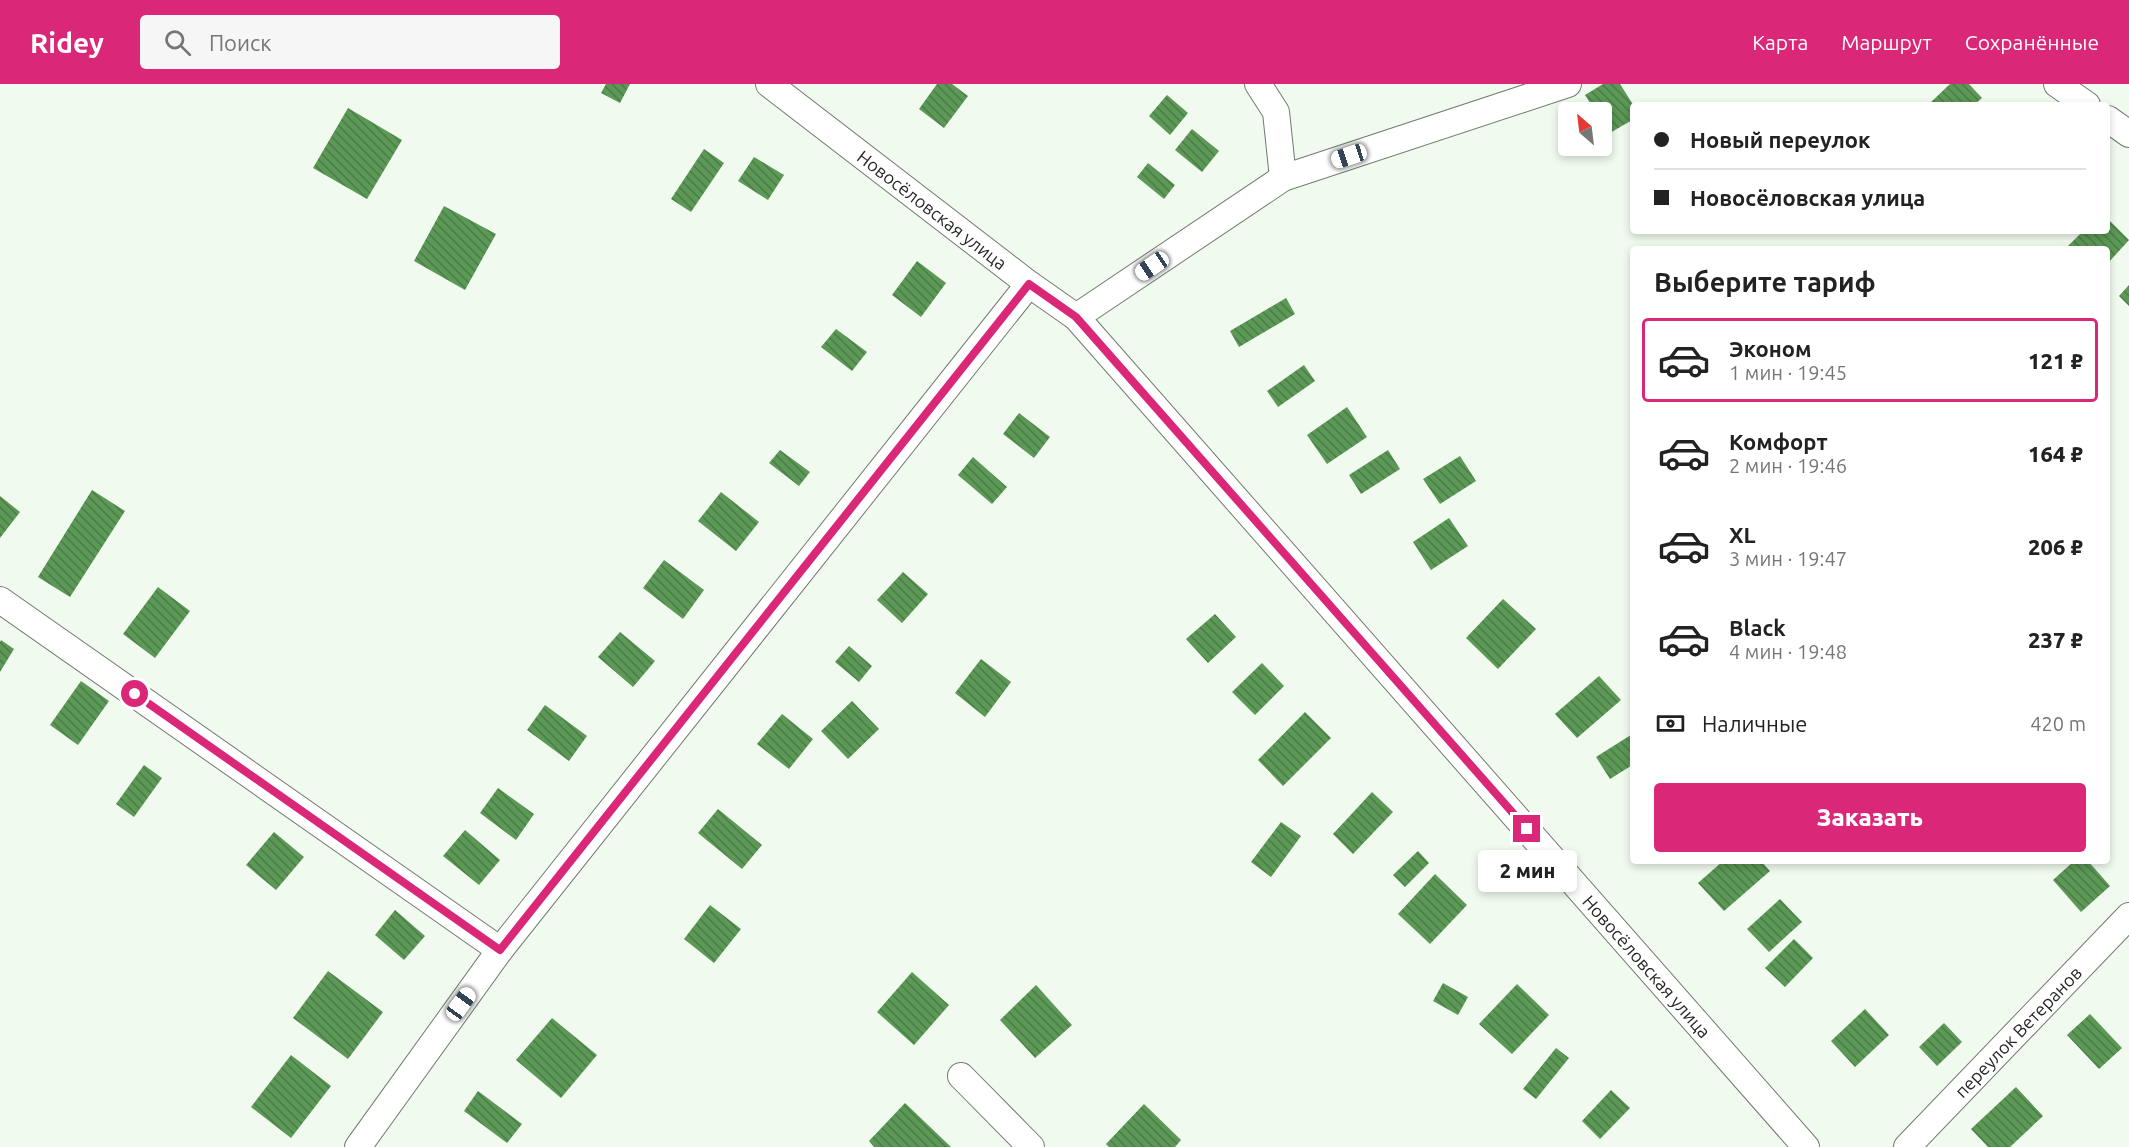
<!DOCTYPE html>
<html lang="ru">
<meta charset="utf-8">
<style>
:root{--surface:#fff;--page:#f6f6f6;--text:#222;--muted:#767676;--line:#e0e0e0;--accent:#db2777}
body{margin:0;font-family:Ubuntu,sans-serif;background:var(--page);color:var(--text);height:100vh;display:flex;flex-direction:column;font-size:22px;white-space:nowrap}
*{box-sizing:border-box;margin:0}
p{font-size:20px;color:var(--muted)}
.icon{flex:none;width:33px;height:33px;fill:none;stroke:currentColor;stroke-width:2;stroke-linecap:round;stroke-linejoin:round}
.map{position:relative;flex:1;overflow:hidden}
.panel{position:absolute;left:1630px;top:162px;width:480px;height:618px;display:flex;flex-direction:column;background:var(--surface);border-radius:6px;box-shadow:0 3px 9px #0003}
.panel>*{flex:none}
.top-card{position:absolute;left:1630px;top:18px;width:480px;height:132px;border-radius:6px;box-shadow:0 3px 9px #0003;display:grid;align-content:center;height:132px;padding:0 24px;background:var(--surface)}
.needle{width:39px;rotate:332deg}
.fabs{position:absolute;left:1558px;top:18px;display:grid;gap:12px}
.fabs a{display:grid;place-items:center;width:54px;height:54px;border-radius:6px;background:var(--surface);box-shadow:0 3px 9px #0003;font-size:30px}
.end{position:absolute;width:27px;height:27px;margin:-14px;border:8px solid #db2777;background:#fff;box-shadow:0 0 0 3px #fff}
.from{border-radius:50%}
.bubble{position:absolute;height:42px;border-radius:6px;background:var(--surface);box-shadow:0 3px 9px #0003;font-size:20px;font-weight:800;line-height:42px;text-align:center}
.car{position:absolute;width:18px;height:36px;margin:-18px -9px;border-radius:8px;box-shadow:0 0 4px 2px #0007;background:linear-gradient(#fff 24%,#345 0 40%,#fff 0 76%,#345 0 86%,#fff 0)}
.top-card b{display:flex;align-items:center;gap:21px;height:57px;font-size:22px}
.top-card b+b{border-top:2px solid var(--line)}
.top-card i{width:15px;height:15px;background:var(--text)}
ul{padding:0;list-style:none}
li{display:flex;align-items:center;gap:18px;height:84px;margin:0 12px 9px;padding:0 12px;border:3px solid transparent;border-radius:6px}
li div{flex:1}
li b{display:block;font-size:22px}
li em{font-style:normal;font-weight:800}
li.active{border-color:var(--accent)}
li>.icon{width:54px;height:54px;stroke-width:1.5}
h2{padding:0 24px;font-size:27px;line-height:72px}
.pay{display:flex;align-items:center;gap:15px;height:66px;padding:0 24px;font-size:22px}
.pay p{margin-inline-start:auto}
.action{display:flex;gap:12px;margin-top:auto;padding:12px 24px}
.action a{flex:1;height:69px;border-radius:6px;background:var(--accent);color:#fff;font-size:24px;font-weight:800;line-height:69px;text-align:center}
header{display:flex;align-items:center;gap:36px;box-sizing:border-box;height:84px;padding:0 30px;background:var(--accent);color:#fff}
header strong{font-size:28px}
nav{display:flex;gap:33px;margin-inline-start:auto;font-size:21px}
.search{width:420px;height:54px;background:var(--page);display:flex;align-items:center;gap:15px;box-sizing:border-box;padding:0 21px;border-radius:6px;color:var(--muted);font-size:22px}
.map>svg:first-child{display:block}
.building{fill:url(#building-back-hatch)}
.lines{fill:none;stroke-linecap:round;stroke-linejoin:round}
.minor-casing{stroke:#727b71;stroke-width:28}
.minor{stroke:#fff;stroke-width:26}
.route{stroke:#db2777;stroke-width:8}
.labels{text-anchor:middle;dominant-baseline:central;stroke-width:4.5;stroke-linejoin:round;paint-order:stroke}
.street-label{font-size:18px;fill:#242824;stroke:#fff}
</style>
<header>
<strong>Ridey</strong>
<div class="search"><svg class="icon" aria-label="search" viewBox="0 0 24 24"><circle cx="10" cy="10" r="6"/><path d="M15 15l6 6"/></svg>Поиск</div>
<nav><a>Карта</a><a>Маршрут</a><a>Сохранённые</a></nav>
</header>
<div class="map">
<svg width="2129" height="1063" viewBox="0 0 2129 1063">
<defs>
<pattern id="building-back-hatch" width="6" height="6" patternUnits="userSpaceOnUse" patternTransform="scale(1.5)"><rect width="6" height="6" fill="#5c9856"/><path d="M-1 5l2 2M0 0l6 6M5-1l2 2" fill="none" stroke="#4c7c47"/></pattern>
</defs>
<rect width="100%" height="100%" fill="#f0faee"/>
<!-- building -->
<path class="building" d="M606,0H630L620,19L601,9Z
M937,0H952L968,12L944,44L919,25Z
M1603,0H1620L1634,22V35L1608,50L1602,39V28H1596L1585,11Z
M1950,0H1969L1982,14L1974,21H1931L1930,19Z
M1167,11L1188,29L1170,51L1149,32Z
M348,24L402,56L367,115L313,84Z
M1192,45L1219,67L1202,88L1175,66Z
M704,65L724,79L691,128L671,115Z
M754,73L784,91L768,116L738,97Z
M1148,79L1175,101L1164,115L1137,93Z
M444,122L496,150L465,206L414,177Z
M2108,135L2129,156L2108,179V165H2065L2083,147H2108Z
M917,177L946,199L921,233L892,211Z
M2129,201V222L2119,212Z
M1286,214L1295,230L1239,263L1230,247Z
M836,245L867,268L852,287L821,263Z
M1304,281L1315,297L1278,323L1267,307Z
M1347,323L1367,353L1327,380L1307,351Z
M1019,329L1050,353L1034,374L1003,350Z
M780,366L810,388L799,402L769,379Z
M1388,366L1400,385L1361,410L1349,391Z
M1460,372L1476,397L1440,420L1423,395Z
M973,373L1007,403L992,420L958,391Z
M92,406L125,427L70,513L38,493Z
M721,408L759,438L736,467L698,437Z
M0,412L20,428L0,454Z
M1449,434L1468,462L1431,486L1413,458Z
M664,476L704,506L683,535L643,504Z
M903,488L928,510L902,539L877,516Z
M158,503L190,527L155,574L123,550Z
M1503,515L1536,545L1498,585L1466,554Z
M1215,530L1236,553L1208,579L1186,555Z
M620,548L655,577L633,603L598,573Z
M1,556L14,565L0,588V558Z
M849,562L872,582L859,598L835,578Z
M981,575L1011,598L985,633L955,609Z
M1262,579L1284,602L1255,631L1232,608Z
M1599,592L1621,616L1577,654L1555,630Z
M81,597L109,617L78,661L50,641Z
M852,617L879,645L848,675L821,647Z
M545,621L587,652L569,677L527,646Z
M1305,628L1331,654L1283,702L1258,676Z
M782,630L813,655L789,685L757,660Z
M1634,649V680L1610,695L1596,673Z
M144,681L162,694L134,733L116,720Z
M498,704L534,730L516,756L480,729Z
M1372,708L1393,728L1353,770L1333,750Z
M718,725L762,761L742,785L698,749Z
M1281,738L1301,752L1271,793L1251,778Z
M465,746L500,776L479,801L443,772Z
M274,748L304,773L276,806L246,781Z
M1418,767L1429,779L1405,803L1393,791Z
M1723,777H1761L1770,787L1724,827L1698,799Z
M2074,777H2088L2110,802L2081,828L2053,796Z
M1435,790L1467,821L1430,860L1398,830Z
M1780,815L1802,838L1769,868L1747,845Z
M710,821L741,845L714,879L684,855Z
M395,826L425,852L404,876L375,851Z
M1794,855L1813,874L1785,903L1765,884Z
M328,887L383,928L348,975L293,934Z
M912,888L949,921L914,961L877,928Z
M1443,899L1468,913L1458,931L1433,917Z
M1517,900L1549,931L1512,970L1479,940Z
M1036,901L1072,941L1035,974L1000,936Z
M1865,925L1889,951L1855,983L1831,957Z
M2090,930L2122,964L2099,985L2067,951Z
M552,934L597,971L561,1014L516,976Z
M1944,939L1962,958L1937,982L1919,963Z
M1556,964L1569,974L1536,1015L1523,1005Z
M291,971L331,1002L291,1054L251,1023Z
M2016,1003L2043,1032L2010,1063H1988L1971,1045Z
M1611,1006L1630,1024L1600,1055L1582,1037Z
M478,1007L522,1040L507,1059L464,1027Z
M905,1019L951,1063H874L869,1057Z
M1144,1020L1181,1056L1175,1063H1109L1106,1060Z"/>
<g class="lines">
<defs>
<g id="minor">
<path id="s1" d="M769,0L1029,200L1076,233L1806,1063"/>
<path d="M1258,0L1276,28L1283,94"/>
<path d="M2057,0L2087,21"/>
<path d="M2108,35L2129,50"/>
<path d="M1076,233L1283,94L1568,0"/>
<path d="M0,516L500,866"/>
<path d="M961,992L1031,1063"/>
<path d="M358,1063L500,866L1029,200"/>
<path id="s2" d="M1907,1063L2129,832"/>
</g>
</defs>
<!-- minor casing -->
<use href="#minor" class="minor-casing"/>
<!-- minor -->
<use href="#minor" class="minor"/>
</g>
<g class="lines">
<!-- route -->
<path class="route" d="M135,610L500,866L1029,200L1076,233L1527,745"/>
</g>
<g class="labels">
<!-- street labels -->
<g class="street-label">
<text stroke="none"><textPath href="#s1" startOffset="206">Новосёловская улица</textPath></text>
<text stroke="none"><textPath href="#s1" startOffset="1250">Новосёловская улица</textPath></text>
<text stroke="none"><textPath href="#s2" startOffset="160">переулок Ветеранов</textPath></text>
</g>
</g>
</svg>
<div class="fabs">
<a><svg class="needle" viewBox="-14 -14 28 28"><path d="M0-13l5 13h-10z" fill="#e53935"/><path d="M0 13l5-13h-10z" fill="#767676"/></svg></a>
</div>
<i class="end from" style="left:135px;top:610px"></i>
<i class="end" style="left:1527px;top:745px"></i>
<div class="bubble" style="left:1478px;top:766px;width:99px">2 мин</div>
<i class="car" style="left:1349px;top:72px;rotate:252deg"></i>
<i class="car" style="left:1152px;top:182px;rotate:236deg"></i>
<i class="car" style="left:461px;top:920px;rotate:36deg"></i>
<div class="top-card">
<b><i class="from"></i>Новый переулок</b>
<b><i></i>Новосёловская улица</b>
</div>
<section class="panel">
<h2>Выберите тариф</h2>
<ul>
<li class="active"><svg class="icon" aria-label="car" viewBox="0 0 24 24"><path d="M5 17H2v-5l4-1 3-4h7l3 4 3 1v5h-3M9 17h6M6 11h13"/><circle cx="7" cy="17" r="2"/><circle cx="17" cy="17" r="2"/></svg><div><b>Эконом</b><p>1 мин · 19:45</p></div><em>121 ₽</em></li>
<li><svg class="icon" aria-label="car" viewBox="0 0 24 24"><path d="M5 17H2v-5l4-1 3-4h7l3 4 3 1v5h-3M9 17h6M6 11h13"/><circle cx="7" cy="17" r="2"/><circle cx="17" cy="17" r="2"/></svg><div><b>Комфорт</b><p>2 мин · 19:46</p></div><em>164 ₽</em></li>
<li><svg class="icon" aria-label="car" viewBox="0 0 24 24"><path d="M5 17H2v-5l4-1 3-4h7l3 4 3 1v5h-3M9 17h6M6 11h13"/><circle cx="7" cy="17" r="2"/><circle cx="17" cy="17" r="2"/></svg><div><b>XL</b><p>3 мин · 19:47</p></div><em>206 ₽</em></li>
<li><svg class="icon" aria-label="car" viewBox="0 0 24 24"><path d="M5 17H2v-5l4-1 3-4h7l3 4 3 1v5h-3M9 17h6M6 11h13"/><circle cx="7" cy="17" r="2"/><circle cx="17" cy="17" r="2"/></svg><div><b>Black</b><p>4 мин · 19:48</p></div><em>237 ₽</em></li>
</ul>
<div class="pay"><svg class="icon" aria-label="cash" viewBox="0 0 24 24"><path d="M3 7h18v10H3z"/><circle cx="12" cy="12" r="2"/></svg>Наличные<p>420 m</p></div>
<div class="action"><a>Заказать</a></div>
</section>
</div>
